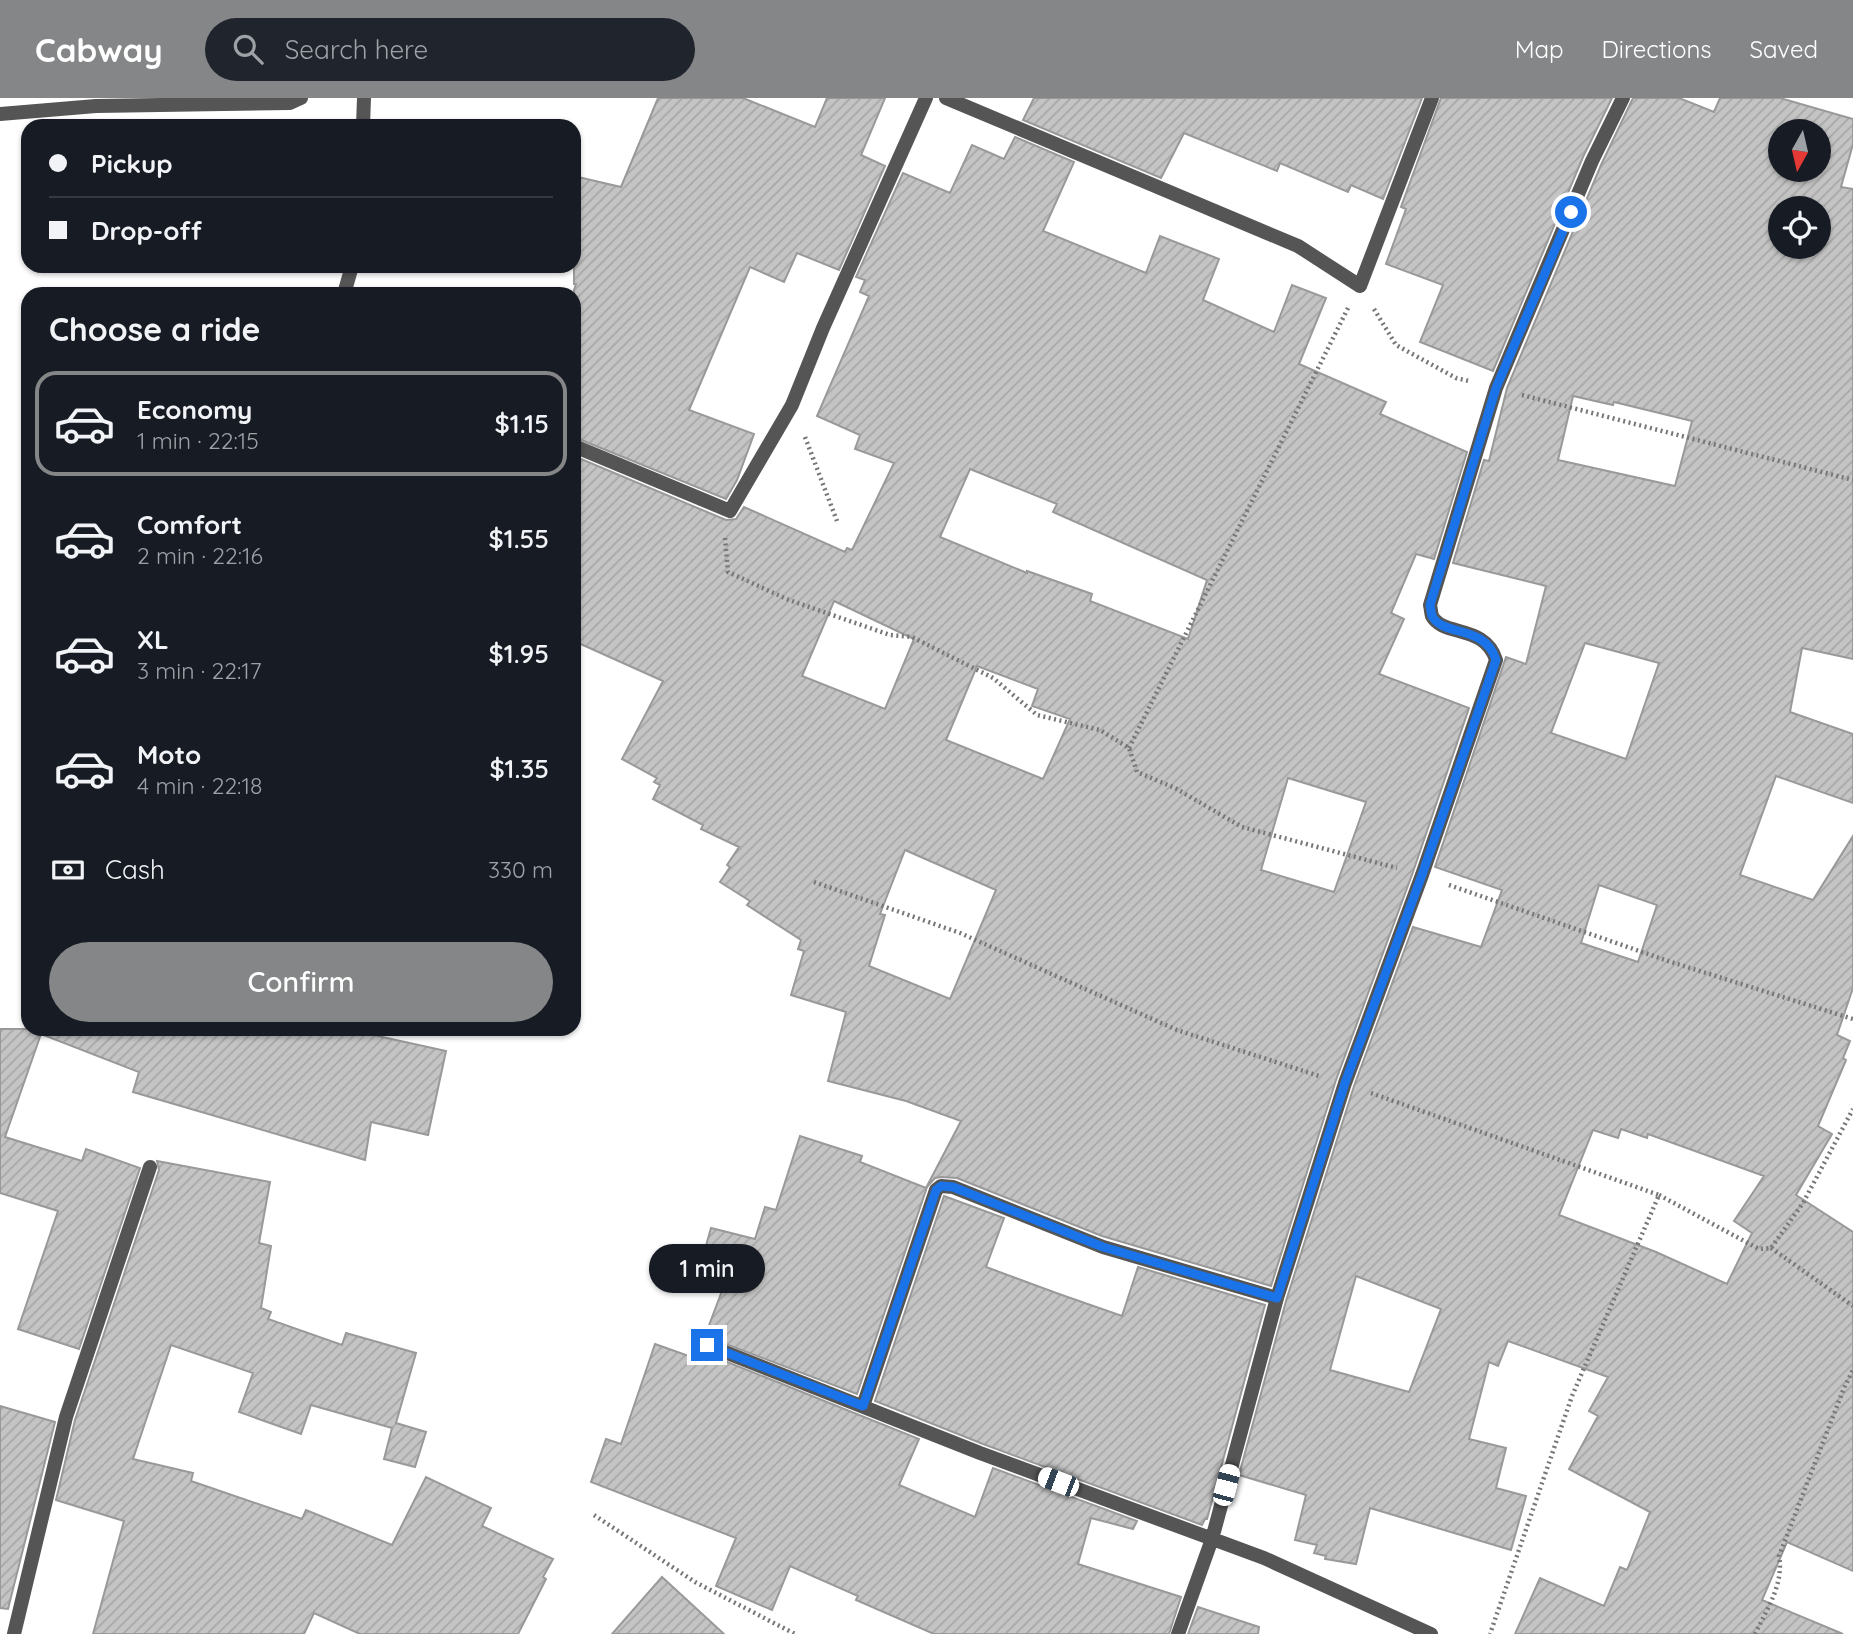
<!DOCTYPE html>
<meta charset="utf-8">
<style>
:root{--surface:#171b24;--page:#20242c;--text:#f1f3f6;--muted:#9ea1a6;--line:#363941;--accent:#858687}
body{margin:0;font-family:Quicksand,sans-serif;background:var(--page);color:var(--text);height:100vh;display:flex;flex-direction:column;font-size:26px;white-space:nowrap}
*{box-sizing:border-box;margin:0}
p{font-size:23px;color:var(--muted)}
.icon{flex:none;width:38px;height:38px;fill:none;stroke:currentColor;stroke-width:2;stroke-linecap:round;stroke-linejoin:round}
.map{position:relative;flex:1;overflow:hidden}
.sheet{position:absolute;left:21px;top:189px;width:560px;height:749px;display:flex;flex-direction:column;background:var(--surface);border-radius:21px;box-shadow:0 2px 5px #0004}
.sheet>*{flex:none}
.guide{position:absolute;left:21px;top:21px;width:560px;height:154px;border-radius:21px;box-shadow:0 2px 5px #0004;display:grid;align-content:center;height:154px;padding:0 28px;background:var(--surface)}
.needle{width:46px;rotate:188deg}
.buttons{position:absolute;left:1768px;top:21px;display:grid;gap:14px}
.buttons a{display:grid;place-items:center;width:63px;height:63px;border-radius:50%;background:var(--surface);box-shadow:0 2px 5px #0004;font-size:35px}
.end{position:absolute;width:32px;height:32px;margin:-16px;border:9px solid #1a73e8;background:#fff;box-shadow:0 0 0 4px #fff}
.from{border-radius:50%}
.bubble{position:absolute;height:49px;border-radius:24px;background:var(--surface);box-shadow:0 2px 5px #0004;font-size:23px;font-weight:600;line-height:49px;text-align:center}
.car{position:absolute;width:21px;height:42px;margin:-21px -10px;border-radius:9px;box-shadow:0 0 5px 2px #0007;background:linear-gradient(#fff 24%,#345 0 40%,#fff 0 76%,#345 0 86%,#fff 0)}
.guide b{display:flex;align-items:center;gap:24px;height:66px;font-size:26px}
.guide b+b{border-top:2px solid var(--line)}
.guide i{width:18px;height:18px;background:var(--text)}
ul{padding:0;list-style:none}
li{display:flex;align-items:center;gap:21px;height:105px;margin:0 14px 10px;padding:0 14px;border:4px solid transparent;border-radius:21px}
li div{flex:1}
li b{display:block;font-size:26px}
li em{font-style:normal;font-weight:600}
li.active{border-color:var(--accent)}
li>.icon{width:63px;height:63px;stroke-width:1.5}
h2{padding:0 28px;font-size:32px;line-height:84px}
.pay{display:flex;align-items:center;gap:18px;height:77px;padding:0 28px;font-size:26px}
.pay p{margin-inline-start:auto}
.cta{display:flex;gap:14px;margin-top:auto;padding:14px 28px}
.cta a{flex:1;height:80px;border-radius:42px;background:var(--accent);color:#fff;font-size:28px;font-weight:600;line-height:80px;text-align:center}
header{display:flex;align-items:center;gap:42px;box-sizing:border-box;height:98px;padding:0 35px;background:var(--accent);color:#fff}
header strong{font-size:33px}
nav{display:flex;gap:38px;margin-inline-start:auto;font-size:24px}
.search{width:490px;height:63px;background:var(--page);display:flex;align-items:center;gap:18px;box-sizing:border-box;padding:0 24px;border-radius:38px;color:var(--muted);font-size:26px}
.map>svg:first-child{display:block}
.building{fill:url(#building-hatch);stroke:#999;stroke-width:2;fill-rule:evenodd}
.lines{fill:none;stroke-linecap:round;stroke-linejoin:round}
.path{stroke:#777;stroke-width:4.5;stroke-dasharray:2 3.5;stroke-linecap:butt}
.street{stroke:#555;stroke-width:14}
.route{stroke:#1a73e8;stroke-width:9}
</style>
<header>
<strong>Cabway</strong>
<div class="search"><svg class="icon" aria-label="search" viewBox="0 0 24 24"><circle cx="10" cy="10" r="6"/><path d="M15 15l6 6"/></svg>Search here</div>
<nav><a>Map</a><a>Directions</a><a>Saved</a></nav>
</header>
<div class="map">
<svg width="1853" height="1536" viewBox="0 0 1853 1536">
<defs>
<pattern id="building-hatch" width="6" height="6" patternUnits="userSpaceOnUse" patternTransform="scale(1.75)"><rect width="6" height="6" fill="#c4c4c4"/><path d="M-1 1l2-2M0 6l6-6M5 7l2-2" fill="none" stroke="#a7a7a7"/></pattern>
</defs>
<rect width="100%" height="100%" fill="#fff"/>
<!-- building -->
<path class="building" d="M658,0H743L815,29L827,0H885L861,57L885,68L839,172L797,155L784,184L750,169L689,312L754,336L737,382L726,401L574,339V192L576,186H574V78L621,89Z
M1034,0H1422L1383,101L1351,87L1348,94L1280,65L1277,73L1184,35L1161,80L1023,22Z
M1441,0H1612L1583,59L1493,273L1420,244L1443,187L1386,166L1406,111L1401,109Z
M1633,0H1679L1714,14L1720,0H1780L1853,21V46L1841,89L1853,91V561L1802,550L1790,614L1853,636V705L1776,678L1740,777L1813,802L1853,738V890L1837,937L1850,943L1843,960L1846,962L1818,1028L1832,1036L1796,1097L1853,1134V1473L1787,1444L1762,1502L1843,1536H1515L1540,1480L1604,1508L1620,1469L1627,1472L1650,1414L1569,1371L1598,1318L1589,1313L1608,1279L1508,1243L1498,1268L1489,1264L1469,1341L1506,1350L1496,1390L1526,1398L1511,1452L1370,1410L1356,1466L1325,1461L1326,1458L1314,1455L1317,1447L1295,1442L1306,1397L1239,1377L1286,1203L1354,988L1413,829L1481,849L1502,792L1435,769L1506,559L1526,566L1546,488L1453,465L1484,362L1489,363L1507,290L1601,67ZM1780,33H1818V72H1780ZM1780,110H1818V149H1780ZM1573,298L1613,307L1614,304L1692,323L1675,388L1558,362ZM1585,545L1659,565L1626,661L1551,635ZM1599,787L1657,807L1638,864L1581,845ZM1621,1031L1647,1040L1648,1036L1764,1078L1734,1123L1752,1135L1727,1186L1656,1154L1559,1117L1593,1032L1618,1040ZM1356,1178L1441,1211L1409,1294L1330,1272Z
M1015,39L1074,64L1043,133L1146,175L1160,138L1219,161L1203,202L1274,234L1292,187L1326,200L1299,266L1386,304L1380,316L1467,354L1434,461L1416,456L1391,515L1404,521L1379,576L1469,610L1413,774L1336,982L1271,1188L1102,1138L957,1080L941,1079L935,1080L927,1089L857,1296L705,1238L731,1169L702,1162L711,1130L755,1141L765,1109L776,1112L800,1038L862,1058L860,1064L926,1090L961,1023L906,1003L828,983L846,914L791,897L804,853L798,851L801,842L747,807L750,803L720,784L730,769L727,767L739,749L701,731L703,727L653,701L660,687L654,684L657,680L622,661L663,583L574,543V358L726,422L736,421L744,409L845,454L847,450L852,452L894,365L855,351L860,337L817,318L869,198L860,194L865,182L856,179L903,75L950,95L972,47L1004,61ZM970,371L1057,406L1053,414L1207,482L1188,541L1090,503L1092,496L1027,473V475L940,439ZM834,503L914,541L885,611L802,578ZM977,568L1038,591L1032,608L1070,621L1043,681L946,642ZM1288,680L1366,704L1334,794L1261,772ZM905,752L996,792L950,901L869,868L885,817L880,816Z
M0,931H346L446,953L428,1037L371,1024L365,1062L133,994L139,974L41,936L5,1039L82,1063L86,1051L140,1070L79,1251L18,1231L58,1113L0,1095Z
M157,1063L270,1084L259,1145L271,1148L261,1210L271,1214L268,1221L342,1247L346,1235L416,1255L396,1325L426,1334L415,1369L384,1361L392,1330L311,1307L301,1336L239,1314L253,1275L171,1247L133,1361L193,1375L191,1383L302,1421L306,1412L392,1447L426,1379L491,1410L482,1428L553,1461L543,1479L546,1481L518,1536H360L314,1515L304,1536H93L124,1423L56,1402L75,1322L159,1072Z
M944,1098L1004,1120L986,1169L1059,1196L1122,1218L1138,1169L1265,1207L1207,1421H1205L1202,1427L983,1346L875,1303Z
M655,1246L697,1261L700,1253L919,1341L899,1387L975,1419L993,1370L1137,1423L1133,1431L1091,1420L1078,1466L1181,1499L1169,1536H934L856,1502L858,1498L790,1468L772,1512L716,1488L736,1440L591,1384L606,1341L621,1346Z
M0,1308L55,1324L8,1511L0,1510Z
M662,1479L724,1536H612Z
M1198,1509L1259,1529L1258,1536H1188Z"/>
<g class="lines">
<!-- path -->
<path class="path" d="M1374,211L1396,247L1456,280L1469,283
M1522,297L1853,382
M805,339L837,423
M725,440L728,474L789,502L890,537L912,539L993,580L1037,617L1100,632L1129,650L1137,674L1175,690L1242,729L1397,770
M1129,650L1348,210
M814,784L960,835L1177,932L1319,978
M1449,787L1671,864L1853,921
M1371,995L1659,1097L1572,1298L1490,1536
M1659,1097L1759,1151L1771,1150L1803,1105L1853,1011
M1771,1150L1853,1208
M594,1417L695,1484L795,1536
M1755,1536C1767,1511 1784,1486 1779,1458L1844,1290L1853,1272"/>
<!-- street -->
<path class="street" d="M946,0L1298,148L1360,188L1432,0
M0,16L96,8L290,5L301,0
M363,28L364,0
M344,196L352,168
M574,348L730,413L792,307L823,230L926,0
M707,1247L980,1355L1264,1460L1431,1536
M863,1308L936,1092L941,1088L953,1089L1103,1149L1277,1200
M14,1536L66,1319L150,1069
M1178,1536L1212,1441L1277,1200L1345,985L1422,777L1496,562C1485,526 1443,539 1432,518C1431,515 1431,511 1430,507L1496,290L1592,63L1623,0"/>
</g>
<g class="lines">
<!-- route -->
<path class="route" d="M707,1247L863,1308L936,1092L941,1088L953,1089L1103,1149L1277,1200L1345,985L1422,777L1496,562C1485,526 1443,539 1432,518C1431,515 1431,511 1430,507L1496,290L1571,114"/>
</g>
</svg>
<div class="buttons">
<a><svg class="needle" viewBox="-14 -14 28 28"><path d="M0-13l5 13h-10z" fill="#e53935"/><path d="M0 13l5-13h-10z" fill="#9ea1a6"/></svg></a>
<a><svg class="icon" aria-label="locate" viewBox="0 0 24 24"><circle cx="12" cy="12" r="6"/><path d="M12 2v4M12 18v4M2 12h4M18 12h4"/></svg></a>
</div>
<i class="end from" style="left:1571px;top:114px"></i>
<i class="end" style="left:707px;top:1247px"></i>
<div class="bubble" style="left:649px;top:1146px;width:116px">1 min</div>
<i class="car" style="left:1058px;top:1384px;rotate:291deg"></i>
<i class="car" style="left:1226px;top:1387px;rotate:15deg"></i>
<div class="guide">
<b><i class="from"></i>Pickup</b>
<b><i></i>Drop-off</b>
</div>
<section class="sheet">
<h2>Choose a ride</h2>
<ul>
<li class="active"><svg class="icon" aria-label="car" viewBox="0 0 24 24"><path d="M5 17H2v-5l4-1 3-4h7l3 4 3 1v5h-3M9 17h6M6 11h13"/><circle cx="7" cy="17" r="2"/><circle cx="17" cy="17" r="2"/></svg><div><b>Economy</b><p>1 min · 22:15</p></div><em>$1.15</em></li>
<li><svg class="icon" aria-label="car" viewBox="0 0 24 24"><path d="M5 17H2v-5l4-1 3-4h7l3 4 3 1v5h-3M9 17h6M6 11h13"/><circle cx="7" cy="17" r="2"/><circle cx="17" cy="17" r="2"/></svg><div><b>Comfort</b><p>2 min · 22:16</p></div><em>$1.55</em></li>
<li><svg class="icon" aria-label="car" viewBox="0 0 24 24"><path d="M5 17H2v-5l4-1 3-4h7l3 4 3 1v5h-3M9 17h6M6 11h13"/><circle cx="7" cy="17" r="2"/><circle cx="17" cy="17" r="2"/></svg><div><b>XL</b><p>3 min · 22:17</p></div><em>$1.95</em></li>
<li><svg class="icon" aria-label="car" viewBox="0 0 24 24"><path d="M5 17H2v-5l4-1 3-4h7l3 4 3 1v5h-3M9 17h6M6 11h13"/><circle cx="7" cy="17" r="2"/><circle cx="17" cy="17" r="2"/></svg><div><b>Moto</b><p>4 min · 22:18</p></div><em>$1.35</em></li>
</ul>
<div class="pay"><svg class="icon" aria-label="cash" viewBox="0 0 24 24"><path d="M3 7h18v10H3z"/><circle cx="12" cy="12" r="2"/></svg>Cash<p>330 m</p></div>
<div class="cta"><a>Confirm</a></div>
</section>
</div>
